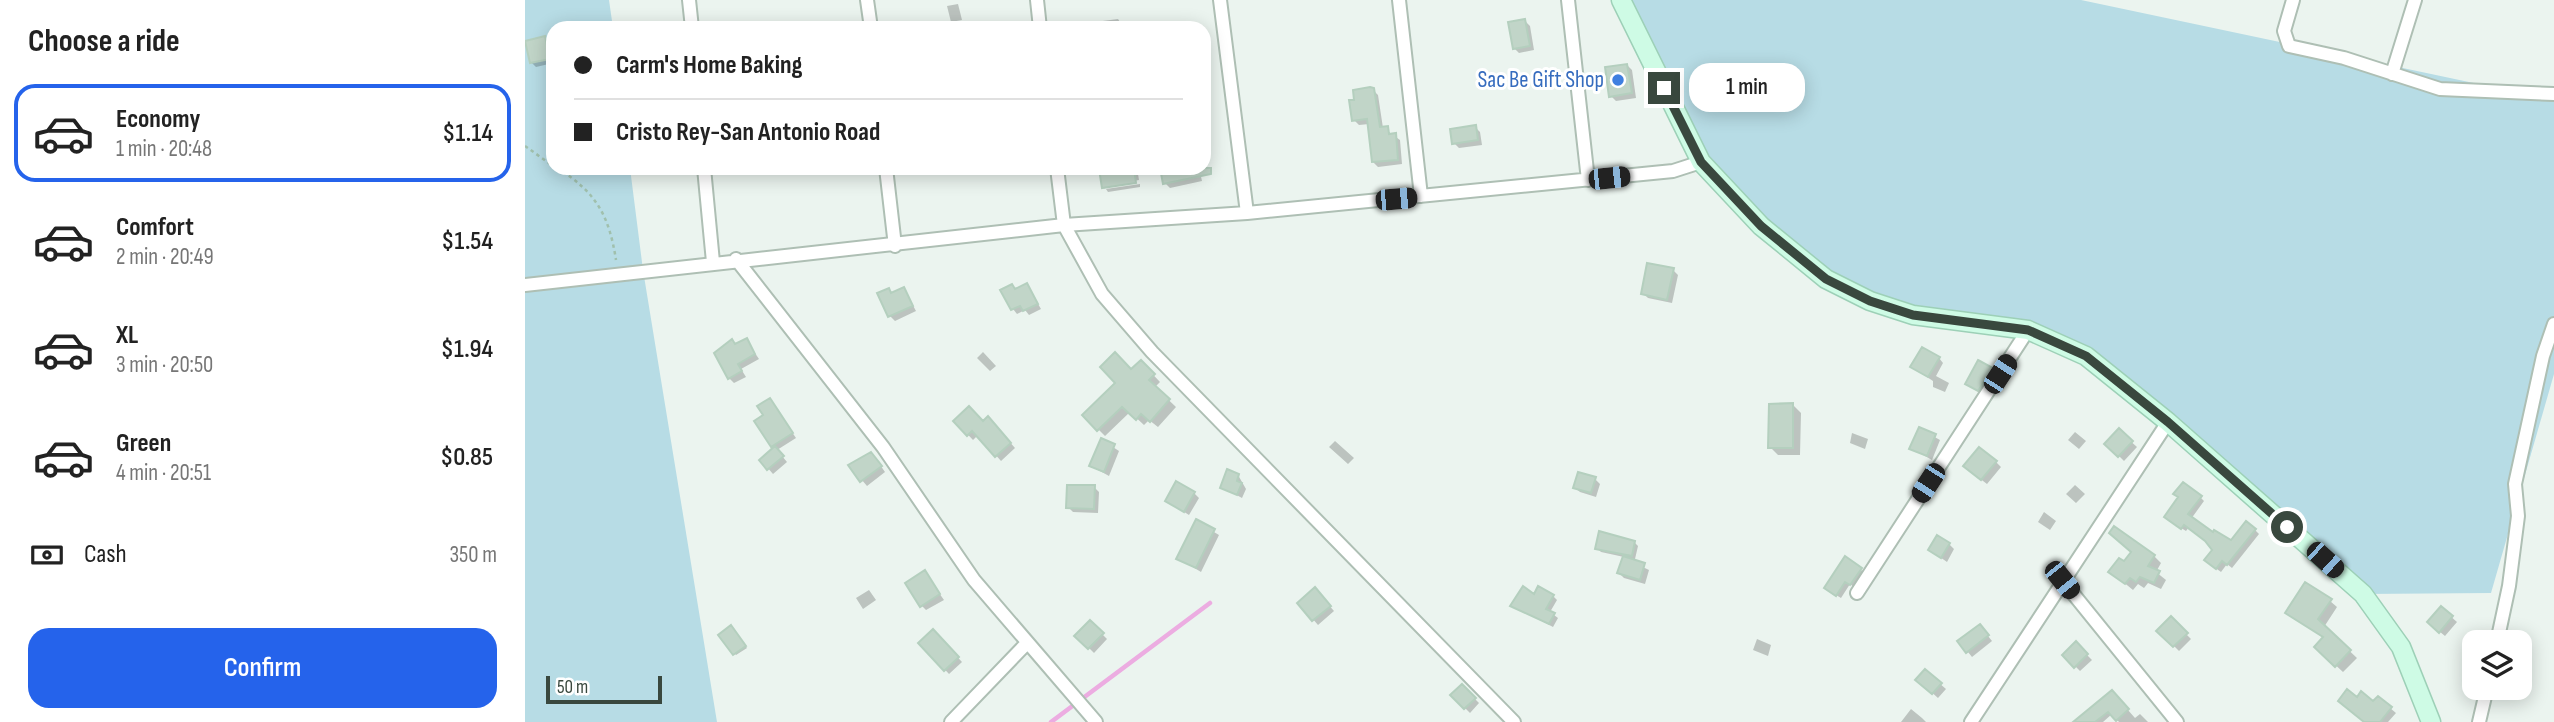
<!DOCTYPE html>
<meta charset="utf-8">
<style>
:root{--surface:#fff;--page:#f6f6f6;--text:#222;--muted:#767676;--line:#e0e0e0;--accent:#2563eb}
body{margin:0;font-family:"Sofia Sans Condensed",sans-serif;background:var(--page);color:var(--text);height:100vh;display:flex;flex-direction:column;font-size:26px;white-space:nowrap}
*{box-sizing:border-box;margin:0}
p{font-size:23px;color:var(--muted)}
.icon{flex:none;width:38px;height:38px;fill:none;stroke:currentColor;stroke-width:2;stroke-linecap:round;stroke-linejoin:round}
.map{position:relative;flex:1;overflow:hidden}
.drawer{display:flex;flex-direction:column;background:var(--surface);width:525px}
.drawer>*{flex:none}
.hud{position:absolute;left:21px;top:21px;width:665px;height:154px;border-radius:21px;box-shadow:0 4px 18px #0003;display:grid;align-content:center;height:154px;padding:0 28px;background:var(--surface)}
.fabs{position:absolute;left:1937px;top:630px;display:grid;gap:14px}
.fabs a{display:grid;place-items:center;width:70px;height:70px;border-radius:14px;background:var(--surface);box-shadow:0 4px 18px #0003;font-size:35px}
.scale{position:absolute;left:21px;bottom:18px;width:116px;box-sizing:border-box;padding-left:7px;border:4px solid #39483e;border-top:0;font-size:19px;line-height:24px;white-space:nowrap;color:#39483e;-webkit-text-stroke:5px #fff;paint-order:stroke}
.end{position:absolute;width:32px;height:32px;margin:-16px;border:9px solid #39483e;background:#fff;box-shadow:0 0 0 4px #fff}
.from{border-radius:50%}
.bubble{position:absolute;height:49px;border-radius:21px;background:var(--surface);box-shadow:0 4px 18px #0003;font-size:23px;font-weight:600;line-height:49px;text-align:center}
.car{position:absolute;width:21px;height:42px;margin:-21px -10px;border-radius:9px;box-shadow:0 0 5px 2px #0007;background:linear-gradient(#222 24%,#8ab4d8 0 40%,#222 0 76%,#8ab4d8 0 86%,#222 0)}
.hud b{display:flex;align-items:center;gap:24px;height:66px;font-size:26px}
.hud b+b{border-top:2px solid var(--line)}
.hud i{width:18px;height:18px;background:var(--text)}
ul{padding:0;list-style:none}
li{display:flex;align-items:center;gap:21px;height:98px;margin:0 14px 10px;padding:0 14px;border:4px solid transparent;border-radius:21px}
li div{flex:1}
li b{display:block;font-size:26px}
li em{font-style:normal;font-weight:600}
li.selected{border-color:var(--accent)}
li>.icon{width:63px;height:63px;stroke-width:1.5}
h2{padding:0 28px;font-size:32px;line-height:84px}
.pay{display:flex;align-items:center;gap:18px;height:77px;padding:0 28px;font-size:26px}
.pay p{margin-inline-start:auto}
.cta{display:flex;gap:14px;margin-top:auto;padding:14px 28px}
.cta a{flex:1;height:80px;border-radius:21px;background:var(--accent);color:#fff;font-size:28px;font-weight:600;line-height:80px;text-align:center}
main{display:flex;flex:1;min-height:0}
.map>svg:first-child{display:block}
.green{fill:#b7dce5}
.shadow{fill:#0003}
.lines{fill:none;stroke-linecap:round;stroke-linejoin:round}
.stream{stroke:#ecace1;stroke-width:4.5}
.building{fill:#c1d5c8;stroke:#b4cfbe;stroke-width:2}
.street-casing{stroke:#aebfb4;stroke-width:16}
.secondary-casing{stroke:#9dd0b7;stroke-width:21}
.path{stroke:#a0c0ad;stroke-width:2.5;stroke-dasharray:3.5 3.5;stroke-linecap:butt}
.street{stroke:#fff;stroke-width:12}
.secondary{stroke:#cefbe5;stroke-width:18}
.route{stroke:#39483e;stroke-width:9}
.shop-dot{fill:#3f7fe0;stroke:#fff;stroke-width:2.5}
.labels{text-anchor:middle;dominant-baseline:central;stroke-width:6;stroke-linejoin:round;paint-order:stroke}
.shop-label{font-size:23px;fill:#366cbe;stroke:#fff;text-anchor:end}
</style>
<main>
<section class="drawer">
<h2>Choose a ride</h2>
<ul>
<li class="selected"><svg class="icon" aria-label="car" viewBox="0 0 24 24"><path d="M5 17H2v-5l4-1 3-4h7l3 4 3 1v5h-3M9 17h6M6 11h13"/><circle cx="7" cy="17" r="2"/><circle cx="17" cy="17" r="2"/></svg><div><b>Economy</b><p>1 min · 20:48</p></div><em>$1.14</em></li>
<li><svg class="icon" aria-label="car" viewBox="0 0 24 24"><path d="M5 17H2v-5l4-1 3-4h7l3 4 3 1v5h-3M9 17h6M6 11h13"/><circle cx="7" cy="17" r="2"/><circle cx="17" cy="17" r="2"/></svg><div><b>Comfort</b><p>2 min · 20:49</p></div><em>$1.54</em></li>
<li><svg class="icon" aria-label="car" viewBox="0 0 24 24"><path d="M5 17H2v-5l4-1 3-4h7l3 4 3 1v5h-3M9 17h6M6 11h13"/><circle cx="7" cy="17" r="2"/><circle cx="17" cy="17" r="2"/></svg><div><b>XL</b><p>3 min · 20:50</p></div><em>$1.94</em></li>
<li><svg class="icon" aria-label="car" viewBox="0 0 24 24"><path d="M5 17H2v-5l4-1 3-4h7l3 4 3 1v5h-3M9 17h6M6 11h13"/><circle cx="7" cy="17" r="2"/><circle cx="17" cy="17" r="2"/></svg><div><b>Green</b><p>4 min · 20:51</p></div><em>$0.85</em></li>
</ul>
<div class="pay"><svg class="icon" aria-label="cash" viewBox="0 0 24 24"><path d="M3 7h18v10H3z"/><circle cx="12" cy="12" r="2"/></svg>Cash<p>350 m</p></div>
<div class="cta"><a>Confirm</a></div>
</section>
<div class="map">
<svg width="2029" height="722" viewBox="0 0 2029 722">
<rect width="100%" height="100%" fill="#ebf4ef"/>
<!-- green -->
<path class="green" d="M0,0H84L88,28H28V168H105L118,270L192,722H0Z
M1096,0H1556L2029,100V374L1966,593L1838,594L1561,356L1503,330L1388,315L1301,279L1176,162Z"/>
<!-- shadow -->
<path class="shadow" d="M433,4L437,20L426,22L422,6Z
M593,19L599,28H570V22Z
M1000,21L1005,26L1009,50L994,53L989,48Z
M136,23L139,28H122L121,26Z
M19,38L24,43L28,63L11,67L6,62Z
M1102,65L1107,70L1111,98L1091,101L1086,96Z
M848,90L853,95L858,128L875,140L877,164L853,167L848,162L844,124L834,125L829,120L831,101Z
M950,127L955,132L957,145L934,148L929,143Z
M587,168H612L614,180L580,186V189L579,187Z
M636,168H674L677,181L645,188L640,183Z
M615,184V187L583,192L581,189Z
M1148,270L1153,275L1147,303L1123,298L1118,293Z
M502,285L516,309L504,315L500,310L492,314L488,309L487,286L492,290Z
M379,289L391,311L370,321L365,316L367,294Z
M221,340L234,359L216,369L221,377L209,383L204,378L211,346Z
M458,352L471,366L465,371L452,358Z
M1414,358L1418,363L1411,376L1424,383L1420,392L1408,387V381L1387,367Z
M616,362L635,382L630,387L651,407L633,427L624,420L619,425L605,412L580,436L559,415Z
M1467,370L1472,374L1458,395L1442,384Z
M245,400L271,438L252,450L262,462L248,474L236,460L250,449L240,415Z
M1268,405L1276,413L1275,455H1253L1245,447Z
M430,421L468,423L490,448L476,461L453,435L448,440Z
M1395,429L1415,440L1407,460L1386,448Z
M1594,431L1612,447L1599,461L1582,444Z
M1550,432L1561,441L1554,449L1543,440Z
M1327,433L1343,439L1340,449L1325,443Z
M577,440L594,451L584,476L566,466Z
M810,441L829,458L823,464L804,447Z
M351,459L360,472L342,486L325,466Z
M1471,462L1476,467L1462,484L1445,471Z
M713,475L721,489L717,498L697,487Z
M1070,479L1075,484L1071,497L1055,492L1050,488Z
M1550,485L1560,494L1551,503L1541,494Z
M569,487L574,492L573,513L548,512L543,507Z
M669,493L674,498L664,515L642,501Z
M1675,497L1679,501L1666,519L1688,534L1707,543L1730,530L1734,534L1707,568L1702,564L1696,572L1685,564L1689,550L1684,543L1664,527L1661,531L1645,521Z
M1519,512L1531,521L1525,530L1513,522Z
M672,522L694,535L676,572L653,558Z
M1109,542L1113,546L1110,559H1101L1124,570L1120,584L1099,578L1094,573L1099,557L1076,552L1072,548Z
M1424,544L1429,549L1422,562L1405,550Z
M1608,553L1629,556L1636,563L1631,572L1641,580L1636,589L1623,583L1619,588L1613,584L1608,590L1586,572L1600,563Z
M1320,558L1340,573L1330,588L1325,584L1316,598L1306,592Z
M400,573L419,600L401,610L397,606Z
M344,590L351,600L338,609L331,598Z
M795,595L809,611L793,625L774,603Z
M1009,596H1028L1032,600L1025,612L1033,618L1028,627L987,605Z
M1805,601L1812,607L1799,627L1832,658L1818,672L1791,647L1806,641L1768,615Z
M1916,608L1932,622L1920,636L1909,627Z
M1646,619L1666,639L1654,651L1634,631Z
M565,622L582,639L569,653L552,636Z
M206,628L222,648L211,655L196,635Z
M408,631L437,662L424,674L395,643Z
M1459,631L1467,641L1447,657L1435,642Z
M1232,639L1246,645L1243,656L1228,650Z
M1551,644L1567,660L1555,671L1539,655Z
M1400,671L1421,689L1413,698L1393,680Z
M937,686L954,703L945,713L927,695Z
M1587,692L1610,718L1615,714L1623,722H1594L1587,714L1578,722H1564Z
M1853,698L1871,713L1863,722H1842L1832,699L1848,704Z
M1386,709L1397,718L1401,722H1376Z"/>
<g class="lines">
<!-- stream -->
<path class="stream" d="M526,722L685,603"/>
</g>
<!-- building -->
<path class="building" d="M1000,19L1005,46L988,49L983,22Z
M20,36L25,59L5,63L0,41Z
M1102,64L1107,93L1084,97L1080,67Z
M845,87L849,88L855,127L863,126L864,134L871,133L873,160L847,162L842,119L827,121L824,100H829L828,90Z
M951,125L953,140L927,144L925,129Z
M580,168H609L611,183L577,188L574,169Z
M635,168H686V174L638,184Z
M1122,263L1149,268L1142,300L1116,294Z
M502,283L513,304L498,311L495,306L486,310L475,290L487,284L490,289Z
M379,287L388,306L363,317L352,293L364,288L366,293Z
M222,338L230,354L213,364L217,371L203,379L189,353L207,339L210,344Z
M1397,347L1415,357L1403,377L1385,367Z
M590,352L606,369L616,360L630,374L624,380L645,399L625,422L616,414L611,420L597,407L572,431L557,415L590,383L575,367Z
M1453,360L1468,368L1453,391L1440,384Z
M245,398L268,433L246,447L229,421L238,415L232,406Z
M1268,403V448H1243L1244,404Z
M444,406L458,421L463,416L486,443L470,457L447,431L442,436L428,421Z
M1394,427L1411,434L1402,456L1384,449Z
M1594,428L1608,441L1593,457L1579,444Z
M576,438L590,444L579,472L564,466Z
M250,446L259,456L242,470L234,460Z
M1454,447L1472,461L1456,480L1438,466Z
M346,452L357,466L335,482L323,465Z
M702,469L714,474L712,481L717,483L712,495L695,488Z
M1053,472L1071,477L1066,493L1048,488Z
M651,481L670,492L659,512L640,501Z
M1658,482L1677,496L1663,514L1688,532L1689,530L1706,540L1721,521L1731,529L1702,565L1697,561L1691,569L1679,560L1687,550L1680,541L1659,525L1656,529L1639,517L1653,497L1648,494Z
M542,485H570L569,509L541,508Z
M671,519L690,529L671,568L651,559Z
M1589,526L1630,555L1623,566L1635,571L1629,583L1615,577L1611,582L1605,578L1600,584L1583,572L1594,558L1599,561L1606,552L1584,533Z
M1074,531L1110,541L1107,556L1070,549Z
M1412,535L1425,543L1416,558L1403,550Z
M1098,556L1120,563L1115,580L1092,573Z
M1320,556L1337,568L1325,585L1320,582L1311,596L1299,588Z
M400,570L415,594L395,607L380,583Z
M1780,582L1807,599L1793,619L1826,650L1810,667L1789,647L1798,637L1760,613Z
M998,586L1009,594L1013,586L1029,595L1021,609L1030,613L1024,624L985,606Z
M790,587L806,606L787,621L772,603Z
M1916,606L1928,616L1914,633L1902,622Z
M1646,616L1663,633L1648,647L1631,631Z
M565,620L579,633L563,649L549,636Z
M1455,624L1464,635L1441,653L1432,641Z
M206,625L221,646L208,655L193,635Z
M408,629L434,657L419,671L393,643Z
M1551,641L1563,654L1549,668L1537,655Z
M1400,669L1417,683L1407,694L1390,680Z
M937,684L951,698L939,709L925,695Z
M1822,689L1832,697L1836,691L1848,701L1853,696L1867,707L1855,722H1839L1813,701Z
M1587,690L1604,709L1591,721L1583,712L1570,722H1548Z"/>
<g class="lines">
<defs>
<path id="street" d="M164,0L167,28
M342,0L346,28
M512,0L515,28
M695,0L722,213
M874,0L896,196
M1043,0L1063,180
M1768,0L1759,31L1764,46L1819,58L1915,89L2029,94
M1867,74L1890,0
M179,168L188,262
M361,168L370,246
M532,168L539,225L577,294L627,352L989,722
M211,259L358,447L449,580L571,722
M0,285L539,225L722,213L1148,171L1176,162
M1537,580L1652,722
M1332,593L1503,330
M1972,642L1984,586L1993,516L1990,484L2018,356L2029,324
M426,722L502,643
M1446,722L1643,422
M1954,722L1962,688"/>
<path id="secondary" d="M1096,0L1176,162L1236,226L1301,279L1345,301L1388,315L1503,330L1561,356L1643,422L1838,594L1876,647L1906,722"/>
</defs>
<!-- street casing -->
<use href="#street" class="street-casing"/>
<!-- secondary casing -->
<use href="#secondary" class="secondary-casing"/>
<!-- path -->
<path class="path" d="M0,146L28,166
M32,168C71,192 84,215 91,260"/>
<!-- street -->
<use href="#street" class="street"/>
<!-- secondary -->
<use href="#secondary" class="secondary"/>
</g>
<g class="lines">
<!-- route -->
<path class="route" d="M1139,88L1176,162L1236,226L1301,279L1345,301L1388,315L1503,330L1561,356L1643,422L1762,527"/>
</g>
<!-- markers -->
<circle class="shop-dot" cx="1093" cy="80" r="7"/>
<g class="labels">
<!-- shop labels -->
<g class="shop-label">
<text x="1079" y="80">Sac Be Gift Shop</text>
</g>
</g>
</svg>
<div class="fabs">
<a><svg class="icon" aria-label="layers" viewBox="0 0 24 24"><path d="M12 4l9 5-9 5-9-5zM3 14l9 5 9-5"/></svg></a>
</div>
<div class="scale">50 m</div>
<i class="end from" style="left:1762px;top:527px"></i>
<i class="end" style="left:1139px;top:88px"></i>
<div class="bubble" style="left:1164px;top:63px;width:116px">1 min</div>
<i class="car" style="left:1084px;top:178px;rotate:84deg"></i>
<i class="car" style="left:871px;top:199px;rotate:85deg"></i>
<i class="car" style="left:1475px;top:374px;rotate:33deg"></i>
<i class="car" style="left:1403px;top:483px;rotate:213deg"></i>
<i class="car" style="left:1800px;top:560px;rotate:132deg"></i>
<i class="car" style="left:1537px;top:580px;rotate:141deg"></i>
<div class="hud">
<b><i class="from"></i>Carm's Home Baking</b>
<b><i></i>Cristo Rey-San Antonio Road</b>
</div>
</div>
</main>
